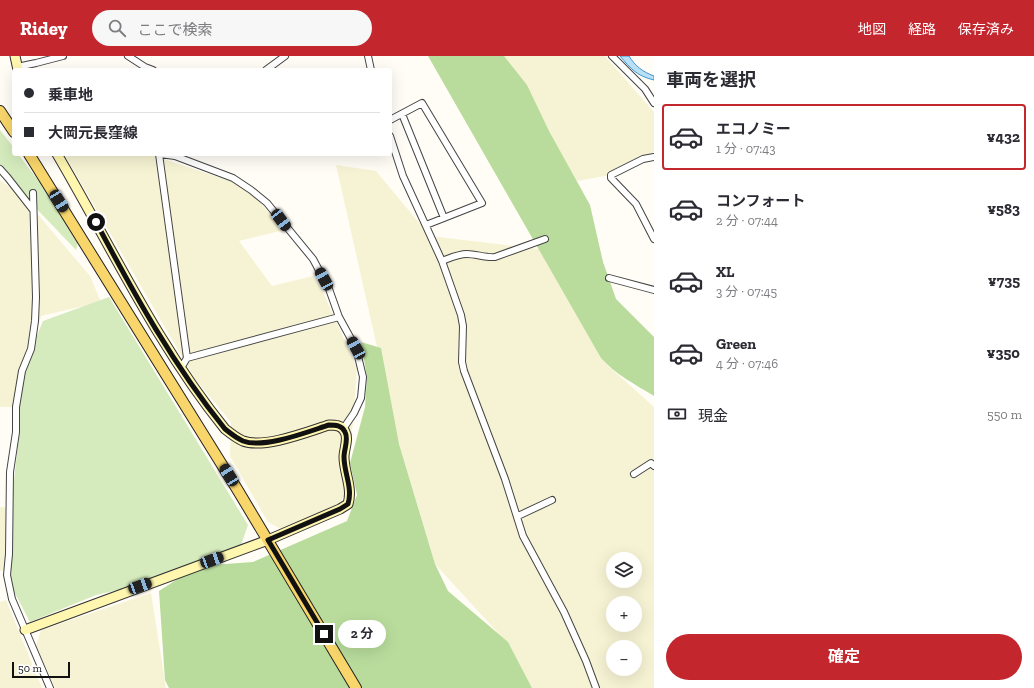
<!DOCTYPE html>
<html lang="ja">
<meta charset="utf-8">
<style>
:root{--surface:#fff;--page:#f7f7f7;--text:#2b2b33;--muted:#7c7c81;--line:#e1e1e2;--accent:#c4262e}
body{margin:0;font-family:"Zilla Slab","Noto Sans JP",serif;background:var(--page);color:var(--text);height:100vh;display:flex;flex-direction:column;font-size:15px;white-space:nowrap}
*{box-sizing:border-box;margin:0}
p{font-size:13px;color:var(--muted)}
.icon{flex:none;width:22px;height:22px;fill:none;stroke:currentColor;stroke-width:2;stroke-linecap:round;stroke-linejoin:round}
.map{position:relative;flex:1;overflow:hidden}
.drawer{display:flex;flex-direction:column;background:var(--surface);width:380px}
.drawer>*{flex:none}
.guide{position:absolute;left:12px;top:12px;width:380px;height:88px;border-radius:4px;box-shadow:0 4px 16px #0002;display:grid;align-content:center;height:88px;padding:0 12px;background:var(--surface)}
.fabs{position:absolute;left:606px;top:496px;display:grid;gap:8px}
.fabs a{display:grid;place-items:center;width:36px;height:36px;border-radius:50%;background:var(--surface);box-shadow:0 4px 16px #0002;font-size:20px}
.scale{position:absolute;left:12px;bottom:10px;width:58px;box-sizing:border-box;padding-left:4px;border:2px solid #111;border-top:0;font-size:11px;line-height:14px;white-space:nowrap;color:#111;-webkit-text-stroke:3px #fff;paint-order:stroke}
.end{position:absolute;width:18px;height:18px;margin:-9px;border:5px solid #111;background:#fff;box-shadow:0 0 0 2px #fff}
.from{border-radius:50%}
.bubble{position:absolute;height:28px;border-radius:14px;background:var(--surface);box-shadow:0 4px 16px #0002;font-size:13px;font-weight:700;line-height:28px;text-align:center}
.car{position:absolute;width:12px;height:24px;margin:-12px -6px;border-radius:5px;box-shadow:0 0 3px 1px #0007;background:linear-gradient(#222 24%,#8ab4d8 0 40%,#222 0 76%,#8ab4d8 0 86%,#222 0)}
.guide b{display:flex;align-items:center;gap:14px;height:38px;font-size:15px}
.guide b+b{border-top:1px solid var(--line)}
.guide i{width:10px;height:10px;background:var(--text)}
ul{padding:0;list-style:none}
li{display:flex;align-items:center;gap:12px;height:66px;margin:0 8px 6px;padding:0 4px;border:2px solid transparent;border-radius:4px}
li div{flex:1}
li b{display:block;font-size:15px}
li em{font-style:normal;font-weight:700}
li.selected{border-color:var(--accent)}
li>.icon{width:36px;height:36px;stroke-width:1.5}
h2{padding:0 12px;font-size:18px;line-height:48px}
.pay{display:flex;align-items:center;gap:10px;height:44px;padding:0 12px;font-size:15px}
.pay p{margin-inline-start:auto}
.cta{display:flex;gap:8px;margin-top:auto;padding:8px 12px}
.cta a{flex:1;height:46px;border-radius:24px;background:var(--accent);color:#fff;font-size:16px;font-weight:700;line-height:46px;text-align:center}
header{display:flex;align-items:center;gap:24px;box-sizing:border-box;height:56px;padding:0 20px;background:var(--accent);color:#fff}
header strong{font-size:19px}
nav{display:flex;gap:22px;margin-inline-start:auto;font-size:14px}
.search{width:280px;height:36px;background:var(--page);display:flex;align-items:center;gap:10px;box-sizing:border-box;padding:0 14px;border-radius:22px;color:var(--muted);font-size:15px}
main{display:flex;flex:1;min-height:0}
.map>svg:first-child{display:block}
.farmland{fill:#f6f3d4;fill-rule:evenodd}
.green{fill:#d5ebbd}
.forest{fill:#b9dc9c}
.water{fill:#b9e0f7;stroke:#3f96cf}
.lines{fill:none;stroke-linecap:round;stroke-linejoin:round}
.street-casing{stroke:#444;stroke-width:8}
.secondary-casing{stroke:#333;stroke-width:11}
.primary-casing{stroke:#222;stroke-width:12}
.street{stroke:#fff;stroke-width:6}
.secondary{stroke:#fff6b0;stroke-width:9}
.primary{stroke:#f9d66b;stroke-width:10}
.route{stroke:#111;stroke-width:5}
</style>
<header>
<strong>Ridey</strong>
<div class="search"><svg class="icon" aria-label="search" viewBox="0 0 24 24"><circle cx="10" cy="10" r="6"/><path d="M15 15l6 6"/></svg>ここで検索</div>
<nav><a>地図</a><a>経路</a><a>保存済み</a></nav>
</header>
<main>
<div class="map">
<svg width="654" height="632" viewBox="0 0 654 632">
<rect width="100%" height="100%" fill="#fffdf5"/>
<!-- farmland -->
<path class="farmland" d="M500,0H605L654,56V96L611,119L577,125Z
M64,98H164L166,104L233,126L257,143L284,174L239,185L272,230L313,220L322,234L357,312L353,367L344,431V440L339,448L281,473L268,466L230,400L231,366L195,323Z
M336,109L376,115L430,180L539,193L605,307L654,351V632H532L510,590L435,508L398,384ZM613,503H635V525H613ZM613,547H635V569H613ZM613,591H635V613H613Z
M0,124L23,141L90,220L101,246L41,260L16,351H0Z
M0,451L10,452L5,514L0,515Z
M151,537L166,632H55L36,590L41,574Z
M6,544L42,632H0V546Z"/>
<!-- green -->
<path class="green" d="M0,74L14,92V98H18L80,179L76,194L33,149L0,110Z
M109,241L248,469L241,489L153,526L96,539L30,566L9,526V471L18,388L21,319L43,265Z"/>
<!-- forest -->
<path class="forest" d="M428,0H504L527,29L549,75L590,149L603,206L616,243L654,281V340C636,329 615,318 601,302Z
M361,286L381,292L399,388L435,508L448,535L508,586L532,632H169L165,624L159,535L198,510L253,506L347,465L357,439L350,407L365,351L367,321Z"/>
<!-- water -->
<path class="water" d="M620,0H629C635,10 643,16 654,20V24C637,20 631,13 620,0Z"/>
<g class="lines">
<defs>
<path id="street" d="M128,0L145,11L153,14
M368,0L371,14
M612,0L645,33L654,47
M17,11L36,7L63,0
M266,14L285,0
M402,58L444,162
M390,64L422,47L482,147L426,169
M390,80L403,120L442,205L461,259L463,270L462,306L464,315L505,423L523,480L564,556L586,605L596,632
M159,98L187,302L181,312
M160,98L175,100L233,122L251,134L267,147L313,203L329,233L339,261L356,292L363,321L361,342L354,357L343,373
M654,101L643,103L611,119V122L636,148L654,183
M0,113L8,122L33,154
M33,137L36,241L35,265L31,293L22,315L16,351V376L10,416L9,498L7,519L12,543L50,632
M442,205C450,202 458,198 467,198C476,198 486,202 495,201L545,183
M609,222L654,234
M187,302L339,261
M634,418L651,407L654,410
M518,460L552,444"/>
<path id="secondary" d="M15,0L18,14
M25,574L268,484L340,453L348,448C353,432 344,417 344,401C344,393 349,383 345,376C342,369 335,369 329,369C307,376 264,393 243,385C236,382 230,377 225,373C157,289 111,190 57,98"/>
<path id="primary" d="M0,55L14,76
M29,98L237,433L356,632"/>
</defs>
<!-- street casing -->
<use href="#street" class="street-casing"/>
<!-- secondary casing -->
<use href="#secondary" class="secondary-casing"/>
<!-- primary casing -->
<use href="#primary" class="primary-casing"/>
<!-- street -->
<use href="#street" class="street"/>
<!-- secondary -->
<use href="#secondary" class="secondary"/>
<!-- primary -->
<use href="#primary" class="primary"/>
</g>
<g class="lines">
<!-- route -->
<path class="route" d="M96,166C134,238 174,310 225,373C230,377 236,382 243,385C264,393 307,376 329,369C335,369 342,369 345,376C349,383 344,393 344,401C344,417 353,432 348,448L340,453L268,484L324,578"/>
</g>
</svg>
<div class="fabs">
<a><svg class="icon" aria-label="layers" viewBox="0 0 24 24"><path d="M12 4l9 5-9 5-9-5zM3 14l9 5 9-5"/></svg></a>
<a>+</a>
<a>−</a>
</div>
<div class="scale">50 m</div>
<i class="end from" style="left:96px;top:166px"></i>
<i class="end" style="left:324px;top:578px"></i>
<div class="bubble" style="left:338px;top:564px;width:48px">2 分</div>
<i class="car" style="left:59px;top:145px;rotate:148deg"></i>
<i class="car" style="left:281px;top:164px;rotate:143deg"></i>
<i class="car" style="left:324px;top:223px;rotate:332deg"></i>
<i class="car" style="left:356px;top:292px;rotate:331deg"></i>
<i class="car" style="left:229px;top:419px;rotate:328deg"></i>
<i class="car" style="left:212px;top:504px;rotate:70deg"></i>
<i class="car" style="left:140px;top:530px;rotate:70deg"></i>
<div class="guide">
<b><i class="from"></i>乗車地</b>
<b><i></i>大岡元長窪線</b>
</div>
</div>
<section class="drawer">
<h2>車両を選択</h2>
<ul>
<li class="selected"><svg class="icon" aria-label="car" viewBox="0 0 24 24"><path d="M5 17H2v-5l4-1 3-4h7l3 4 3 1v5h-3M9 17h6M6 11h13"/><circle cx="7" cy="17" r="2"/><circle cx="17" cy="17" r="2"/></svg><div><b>エコノミー</b><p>1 分 · 07:43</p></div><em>¥432</em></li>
<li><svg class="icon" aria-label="car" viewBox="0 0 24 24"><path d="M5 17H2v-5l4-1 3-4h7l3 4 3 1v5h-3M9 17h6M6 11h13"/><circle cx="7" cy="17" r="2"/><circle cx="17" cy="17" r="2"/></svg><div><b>コンフォート</b><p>2 分 · 07:44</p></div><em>¥583</em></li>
<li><svg class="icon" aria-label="car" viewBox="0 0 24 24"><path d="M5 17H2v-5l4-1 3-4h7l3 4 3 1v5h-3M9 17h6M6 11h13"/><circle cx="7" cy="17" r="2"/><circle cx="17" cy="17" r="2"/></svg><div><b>XL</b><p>3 分 · 07:45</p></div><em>¥735</em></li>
<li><svg class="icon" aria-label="car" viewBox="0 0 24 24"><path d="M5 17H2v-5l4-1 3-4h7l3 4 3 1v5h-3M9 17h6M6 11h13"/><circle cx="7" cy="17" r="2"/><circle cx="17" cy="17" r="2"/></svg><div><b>Green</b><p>4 分 · 07:46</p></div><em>¥350</em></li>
</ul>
<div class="pay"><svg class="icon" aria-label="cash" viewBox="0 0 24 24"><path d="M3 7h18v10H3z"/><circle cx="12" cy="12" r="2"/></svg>現金<p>550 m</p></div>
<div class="cta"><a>確定</a></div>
</section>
</main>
